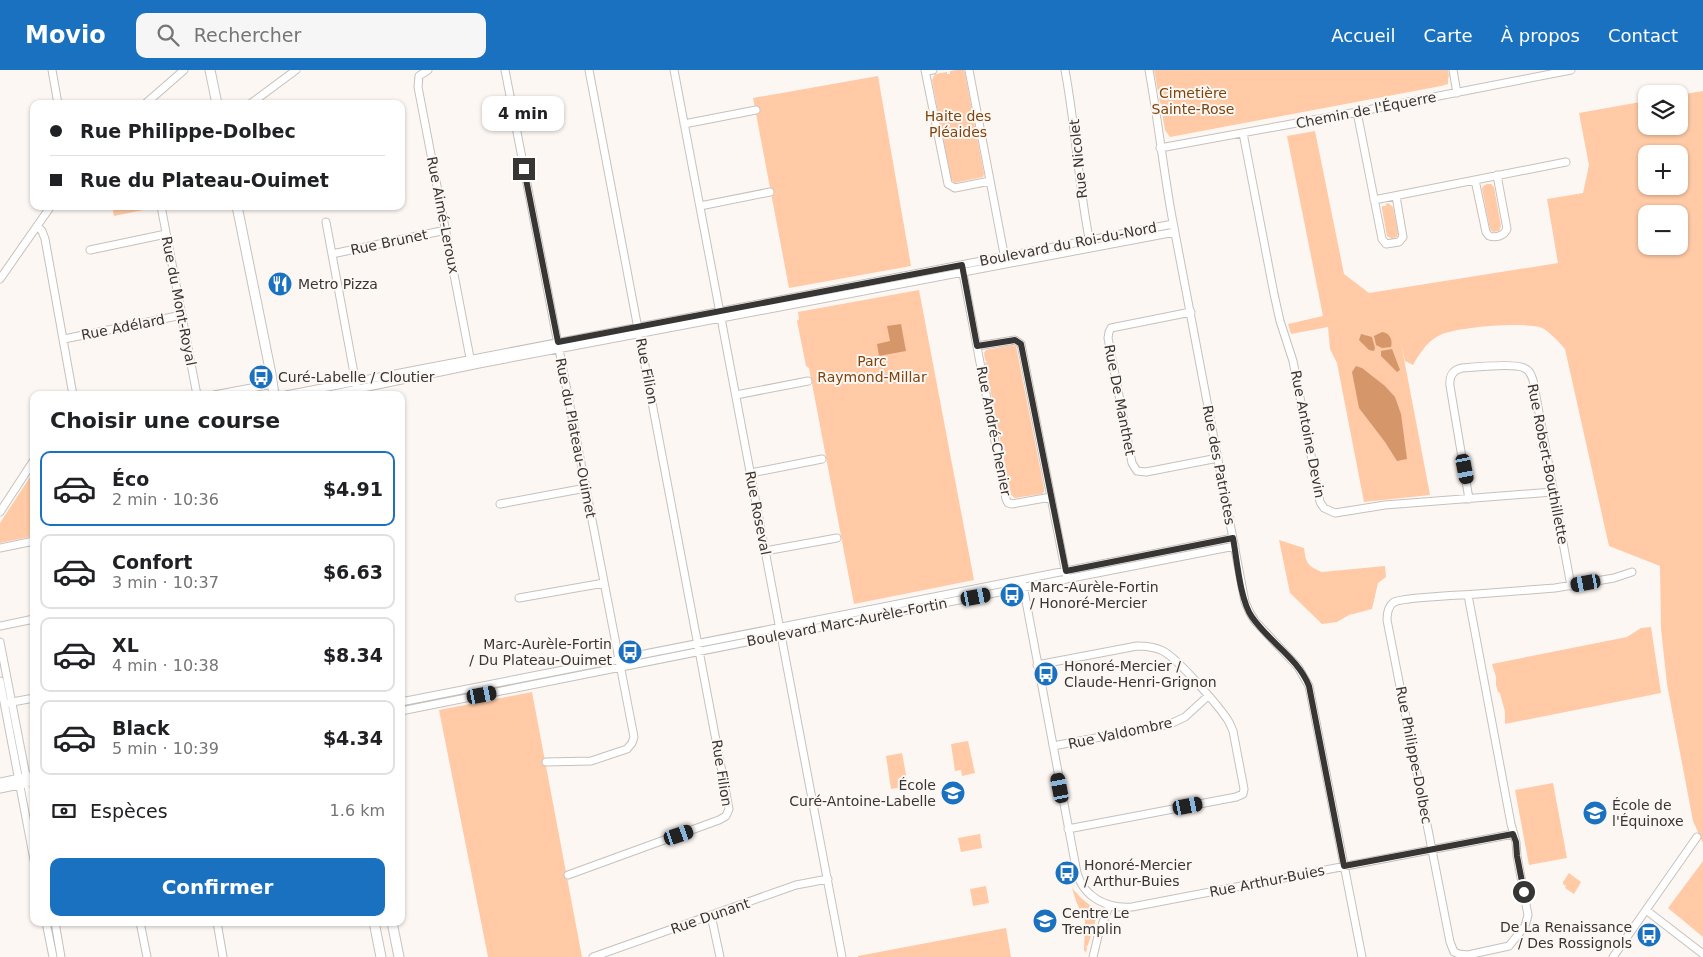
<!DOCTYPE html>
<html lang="fr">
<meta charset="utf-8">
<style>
:root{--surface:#fff;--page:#f6f6f6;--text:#202124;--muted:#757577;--line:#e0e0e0;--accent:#1a71bf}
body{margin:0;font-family:"DejaVu Sans",sans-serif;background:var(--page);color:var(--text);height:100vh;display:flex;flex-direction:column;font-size:19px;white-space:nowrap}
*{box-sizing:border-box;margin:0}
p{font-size:16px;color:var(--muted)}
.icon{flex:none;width:28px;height:28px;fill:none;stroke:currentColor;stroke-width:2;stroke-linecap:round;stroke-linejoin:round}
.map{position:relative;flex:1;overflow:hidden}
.panel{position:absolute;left:30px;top:321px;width:375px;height:535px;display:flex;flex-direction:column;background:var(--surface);border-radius:10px;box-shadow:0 1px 4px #0004}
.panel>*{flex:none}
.banner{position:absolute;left:30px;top:30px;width:375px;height:110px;border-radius:10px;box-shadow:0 1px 4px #0004;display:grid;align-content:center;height:110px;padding:0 20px;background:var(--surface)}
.fabs{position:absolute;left:1638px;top:15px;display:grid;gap:10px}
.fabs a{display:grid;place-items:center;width:50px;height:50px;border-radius:10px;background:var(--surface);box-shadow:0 1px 4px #0004;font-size:25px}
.end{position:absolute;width:22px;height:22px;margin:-11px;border:6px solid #383634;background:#fff;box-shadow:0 0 0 2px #fff}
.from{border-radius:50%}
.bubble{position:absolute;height:35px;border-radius:10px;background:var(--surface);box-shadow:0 1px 4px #0004;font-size:16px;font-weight:800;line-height:35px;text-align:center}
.car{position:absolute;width:15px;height:30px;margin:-15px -8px;border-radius:6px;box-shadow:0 0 4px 1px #0007;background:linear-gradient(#222 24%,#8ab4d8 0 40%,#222 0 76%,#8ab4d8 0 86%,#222 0)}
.banner b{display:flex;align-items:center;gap:18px;height:48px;font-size:19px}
.banner b+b{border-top:1px solid var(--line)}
.banner i{width:12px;height:12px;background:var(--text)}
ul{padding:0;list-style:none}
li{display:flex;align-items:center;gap:15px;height:75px;margin:0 10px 8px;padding:0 10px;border:2px solid var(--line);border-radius:10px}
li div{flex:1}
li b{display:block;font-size:19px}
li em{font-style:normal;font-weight:800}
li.current{border-color:var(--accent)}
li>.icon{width:45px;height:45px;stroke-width:1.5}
h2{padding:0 20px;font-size:22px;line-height:60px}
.pay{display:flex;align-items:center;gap:12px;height:55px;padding:0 20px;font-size:19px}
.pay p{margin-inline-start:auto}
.action{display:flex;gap:10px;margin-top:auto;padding:10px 20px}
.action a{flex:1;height:58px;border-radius:10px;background:var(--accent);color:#fff;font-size:20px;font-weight:800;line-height:58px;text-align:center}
header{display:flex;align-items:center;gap:30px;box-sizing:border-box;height:70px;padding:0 25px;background:var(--accent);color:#fff}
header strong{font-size:24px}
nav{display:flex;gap:28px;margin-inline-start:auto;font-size:18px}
.search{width:350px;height:45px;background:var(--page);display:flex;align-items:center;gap:12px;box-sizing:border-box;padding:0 18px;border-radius:10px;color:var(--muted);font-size:19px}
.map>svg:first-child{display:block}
.green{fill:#ffcaa5;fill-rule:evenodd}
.water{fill:#d59769}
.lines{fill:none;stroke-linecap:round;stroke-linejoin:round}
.minor-casing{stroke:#c7c1bd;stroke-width:9}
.major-casing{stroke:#c7c1bd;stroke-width:11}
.minor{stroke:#fff;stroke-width:7}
.major{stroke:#fff;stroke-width:9}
.route{stroke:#383634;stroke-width:6}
.labels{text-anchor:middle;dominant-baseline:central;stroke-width:4;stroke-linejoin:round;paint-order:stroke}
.park-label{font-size:14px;fill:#7e440e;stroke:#fdf7f3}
.street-label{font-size:14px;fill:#383634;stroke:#fdf7f3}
.poi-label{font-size:14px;fill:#383634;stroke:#fdf7f3;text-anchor:start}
</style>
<header>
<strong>Movio</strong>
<div class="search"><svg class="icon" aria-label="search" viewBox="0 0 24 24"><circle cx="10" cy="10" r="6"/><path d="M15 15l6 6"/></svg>Rechercher</div>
<nav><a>Accueil</a><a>Carte</a><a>À propos</a><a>Contact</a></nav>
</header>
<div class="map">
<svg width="1703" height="887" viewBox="0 0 1703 887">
<rect width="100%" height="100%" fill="#fdf7f3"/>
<!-- green -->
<path class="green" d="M956,0H964L965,3L984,104L983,107L954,113L951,110L932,10L935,4L947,2V4H950V1Z
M1154,0H1448L1449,7L1448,8V14L1441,16L1170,67L1165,60Z
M878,6L911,196L789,218L753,28Z
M1703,21V773L1693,751L1667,614L1661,559L1660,496L1609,476L1565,279C1560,273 1549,261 1542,258C1527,251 1452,257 1438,266C1426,273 1420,283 1413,295L1405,291L1401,273L1430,425L1364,432L1337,293L1330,279L1328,257L1291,264L1288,254L1323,246L1287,66L1315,61L1344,204L1369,223L1558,193L1547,129L1583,123L1589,95L1579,43L1646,31V56H1679V25ZM1646,84H1679V116H1646ZM1646,144H1679V176H1646Z
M1487,114H1491L1494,117L1501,156L1499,161L1493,162L1490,159L1482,119L1483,116Z
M1388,133L1393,137L1398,163L1397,167L1392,169L1387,166L1382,139V136H1386V134Z
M112,136H152L153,138L114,146Z
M919,220L974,510L854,534L809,298L806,296L797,251L799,249L798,242Z
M1012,275L1016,276L1017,281L1044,418V422L1042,424L1015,428L1011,425L985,293L987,292L985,290L984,283L986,280Z
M34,401V466L0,473V453Z
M1279,470L1304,478C1306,493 1307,496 1322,502L1385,496L1386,507L1378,513L1372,539L1349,545L1337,552L1322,554L1290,523Z
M1651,557L1661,623L1505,654V642L1500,623L1498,622L1496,615V607L1492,594L1627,567L1641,558Z
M610,594V596L496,618L497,617Z
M532,622L582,887H488L439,640Z
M968,671L975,703L962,706L961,700L955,701L951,674Z
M902,683L907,710L902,711L903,717L891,719L886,686Z
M1553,713L1567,788L1529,795L1515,720Z
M980,764L982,778L961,782L958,768Z
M1703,791V867L1668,838Z
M1569,803L1581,812L1574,824L1565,818L1566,816L1563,814V812Z
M986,816L989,833L973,836L970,819Z
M1072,818L1080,827L1098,842L1088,875L1086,877L1087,878L1086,883L1084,880L1085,851L1076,831Z
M1006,858L1011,887H858V886Z"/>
<!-- water -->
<path class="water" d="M901,254L906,281L879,286L877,274L890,271L887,256Z
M1382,262C1390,263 1393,270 1391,277L1382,278L1376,275L1374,266Z
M1361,264L1372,267L1375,278L1374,281L1369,280L1359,270Z
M1392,279L1400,300L1397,302L1381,286V281Z
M1356,296L1362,298L1385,316L1395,327L1401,344L1407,389L1397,391L1385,372L1359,338L1352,302Z"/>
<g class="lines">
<defs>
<path id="minor" d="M52,0L58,34
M428,0L419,6L418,17L471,293
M505,0L634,667L632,673L627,679L591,691L546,692
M674,0L842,887
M925,0L948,114L955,118L990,111
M969,0L1005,189
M1065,0C1076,58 1078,115 1090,173
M1149,0C1158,49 1163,98 1172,147L1245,532L1250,543L1255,551L1298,597L1309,616L1362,887
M1453,0L1457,23
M926,1L933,0
M145,34L184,0
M250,34L296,0
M1357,42L1382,169L1386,174L1399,172L1403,167L1396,126
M684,54L756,40
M1243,63L1274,224L1280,251L1293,291L1320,432L1324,438L1335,443L1385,435L1553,422
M1160,78L1357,42L1571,0
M1475,110L1486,162L1489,166C1496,168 1504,166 1507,159L1497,105
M1374,130L1566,92
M161,136L197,325
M700,136L770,122
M326,152L356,314
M37,156L42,161L45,169L73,325
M90,180L166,164
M332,184L446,160
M962,198L1006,429L1008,433L1012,434L1051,427
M0,209L51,136
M1191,242L1111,258L1109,262L1108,268L1132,393L1137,401L1146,402L1218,388
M64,269L182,245
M977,276L1015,270L1021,274L1066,504
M214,325L273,314
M286,325L1173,154
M329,325L479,294L1175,162
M736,325L808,311
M751,403L822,389
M1469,429L1450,316C1449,307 1452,300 1462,298C1473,297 1516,293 1524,298C1530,300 1531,305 1533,310L1571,516
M500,434L586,418
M0,442L34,390
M0,478L34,471
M765,481L837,468
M1023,515L1077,803C1084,828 1108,839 1132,837L1513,764
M1468,525L1511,754L1516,772L1517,786L1528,845L1525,856L1509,876L1468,885L1459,884L1454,882L1450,872L1387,550C1387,543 1388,536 1394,532C1404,527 1462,525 1477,524L1555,518L1614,508L1632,502
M519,528L604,513
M0,556L34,549
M0,572L34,747
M1037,595L1137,576C1146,576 1155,577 1163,581C1177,588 1220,637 1229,652L1233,661L1244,719L1243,724L1236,727L1068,759
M0,611L34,790
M401,632L1233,468
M7,633L34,628
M401,641L867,548L1235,476
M1053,676L1170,654L1185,647L1208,626
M0,712L34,705
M0,719L34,712
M568,805L719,750L726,746L729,739L589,0
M1646,840L1703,884
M711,845L720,887
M46,852L53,887
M55,852L61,887
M140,852L147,887
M217,852L223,887
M593,887L796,815L828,809
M1093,887L1098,866L1109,836
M1613,887L1697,767"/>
<path id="major" d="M210,0L217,34
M237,136L271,304L274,325
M374,852L381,887
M392,852L399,887"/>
</defs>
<!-- minor casing -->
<use href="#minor" class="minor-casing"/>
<!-- major casing -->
<use href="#major" class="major-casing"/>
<!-- minor -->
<use href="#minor" class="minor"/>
<!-- major -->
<use href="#major" class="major"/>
</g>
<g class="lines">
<!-- route -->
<path class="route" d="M524,99L558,272L962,195L977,276L1015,270L1021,274L1066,501L1233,468C1237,490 1240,530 1252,547C1269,572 1298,588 1309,616L1344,796L1513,764L1516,772L1517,786L1524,822"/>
</g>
<!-- icons -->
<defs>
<symbol id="restaurant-disc" viewBox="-11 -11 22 22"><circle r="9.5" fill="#1a71bf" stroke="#fdf7f3"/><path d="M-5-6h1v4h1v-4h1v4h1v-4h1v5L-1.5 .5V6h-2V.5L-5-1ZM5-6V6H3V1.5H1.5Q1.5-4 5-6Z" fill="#fff"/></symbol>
<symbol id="bus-disc" viewBox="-11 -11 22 22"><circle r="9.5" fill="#1a71bf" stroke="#fdf7f3"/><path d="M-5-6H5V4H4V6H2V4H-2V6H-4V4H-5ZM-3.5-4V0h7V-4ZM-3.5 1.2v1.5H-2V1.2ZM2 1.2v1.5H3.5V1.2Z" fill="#fff"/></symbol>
<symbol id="school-disc" viewBox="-11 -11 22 22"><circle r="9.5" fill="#1a71bf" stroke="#fdf7f3"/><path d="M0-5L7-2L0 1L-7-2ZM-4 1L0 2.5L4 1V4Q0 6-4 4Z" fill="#fff"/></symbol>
<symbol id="university-disc" viewBox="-11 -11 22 22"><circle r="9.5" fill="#1a71bf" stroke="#fdf7f3"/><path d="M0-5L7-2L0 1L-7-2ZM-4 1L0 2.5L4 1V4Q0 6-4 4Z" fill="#fff"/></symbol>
</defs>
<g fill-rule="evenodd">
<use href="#restaurant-disc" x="266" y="200" width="28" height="28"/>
<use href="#bus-disc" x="247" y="293" width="28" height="28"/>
<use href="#bus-disc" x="998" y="511" width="28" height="28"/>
<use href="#bus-disc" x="616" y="568" width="28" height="28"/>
<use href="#bus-disc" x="1032" y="590" width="28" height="28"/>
<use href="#school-disc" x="939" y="709" width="28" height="28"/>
<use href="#school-disc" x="1581" y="729" width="28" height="28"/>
<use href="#bus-disc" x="1053" y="789" width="28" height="28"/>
<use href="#university-disc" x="1031" y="837" width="28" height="28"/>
<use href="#bus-disc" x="1635" y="851" width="28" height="28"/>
</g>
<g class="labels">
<!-- park labels -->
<g class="park-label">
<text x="1193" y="23">Cimetière<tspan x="1193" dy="16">Sainte-Rose</tspan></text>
<text x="958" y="46">Haite des<tspan x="958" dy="16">Pléaides</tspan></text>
<text x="872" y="291">Parc<tspan x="872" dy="16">Raymond-Millar</tspan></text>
</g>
<!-- street labels -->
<g class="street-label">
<text transform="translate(1366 40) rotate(-11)">Chemin de l'Équerre</text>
<text transform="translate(1078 89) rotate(-96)">Rue Nicolet</text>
<text transform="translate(443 145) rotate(79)">Rue Aimé-Leroux</text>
<text transform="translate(389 172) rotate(-12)">Rue Brunet</text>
<text transform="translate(1068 174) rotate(-11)">Boulevard du Roi-du-Nord</text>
<text transform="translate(179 231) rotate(79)">Rue du Mont-Royal</text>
<text transform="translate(123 257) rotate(-11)">Rue Adélard</text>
<text transform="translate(647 301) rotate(79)">Rue Filion</text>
<text transform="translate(1120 330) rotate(79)">Rue De Manthet</text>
<text transform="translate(994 361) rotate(79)">Rue André-Chenier</text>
<text transform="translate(1308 364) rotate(79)">Rue Antoine Devin</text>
<text transform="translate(576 368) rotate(79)">Rue du Plateau-Ouimet</text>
<text transform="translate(1548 394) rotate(79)">Rue Robert-Bouthillette</text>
<text transform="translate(1219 395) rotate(79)">Rue des Patriotes</text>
<text transform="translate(758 443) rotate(79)">Rue Roseval</text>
<text transform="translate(847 552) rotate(-11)">Boulevard Marc-Aurèle-Fortin</text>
<text transform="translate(1120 663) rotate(-12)">Rue Valdombre</text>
<text transform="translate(1414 685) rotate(79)">Rue Philippe-Dolbec</text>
<text transform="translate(722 703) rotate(81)">Rue Filion</text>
<text transform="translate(1267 811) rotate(-11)">Rue Arthur-Buies</text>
<text transform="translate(710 846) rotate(-19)">Rue Dunant</text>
</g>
<!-- poi labels -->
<g class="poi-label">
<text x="298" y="214">Metro Pizza</text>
<text x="278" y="307">Curé-Labelle / Cloutier</text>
<text x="1030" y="517">Marc-Aurèle-Fortin<tspan x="1030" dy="16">/ Honoré-Mercier</tspan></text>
<text x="612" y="574" text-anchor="end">Marc-Aurèle-Fortin<tspan x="612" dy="16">/ Du Plateau-Ouimet</tspan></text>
<text x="1064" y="596">Honoré-Mercier /<tspan x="1064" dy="16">Claude-Henri-Grignon</tspan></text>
<text x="936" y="715" text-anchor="end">École<tspan x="936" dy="16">Curé-Antoine-Labelle</tspan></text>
<text x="1612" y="735">École de<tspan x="1612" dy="16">l'Équinoxe</tspan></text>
<text x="1084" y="795">Honoré-Mercier<tspan x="1084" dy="16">/ Arthur-Buies</tspan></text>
<text x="1062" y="843">Centre Le<tspan x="1062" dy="16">Tremplin</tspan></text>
<text x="1632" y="857" text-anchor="end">De La Renaissance<tspan x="1632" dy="16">/ Des Rossignols</tspan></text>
</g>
</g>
</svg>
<div class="fabs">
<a><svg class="icon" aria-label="layers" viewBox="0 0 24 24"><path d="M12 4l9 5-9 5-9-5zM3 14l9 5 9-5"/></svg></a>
<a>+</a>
<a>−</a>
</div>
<i class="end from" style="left:1524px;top:822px"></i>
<i class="end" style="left:524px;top:99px"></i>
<div class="bubble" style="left:482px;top:26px;width:82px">4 min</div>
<i class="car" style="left:1465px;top:399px;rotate:169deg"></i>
<i class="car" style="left:1586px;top:513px;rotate:260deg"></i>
<i class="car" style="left:976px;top:527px;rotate:79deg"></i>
<i class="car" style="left:482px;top:625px;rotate:79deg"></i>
<i class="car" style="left:1060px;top:718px;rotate:349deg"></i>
<i class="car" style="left:1188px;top:736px;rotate:79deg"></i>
<i class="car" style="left:679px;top:765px;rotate:71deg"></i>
<div class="banner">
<b><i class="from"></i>Rue Philippe-Dolbec</b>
<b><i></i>Rue du Plateau-Ouimet</b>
</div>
<section class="panel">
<h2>Choisir une course</h2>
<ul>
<li class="current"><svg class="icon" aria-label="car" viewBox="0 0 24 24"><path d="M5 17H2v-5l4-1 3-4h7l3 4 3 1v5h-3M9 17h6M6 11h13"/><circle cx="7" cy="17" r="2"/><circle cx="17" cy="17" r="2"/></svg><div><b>Éco</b><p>2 min · 10:36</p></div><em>$4.91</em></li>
<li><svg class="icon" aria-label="car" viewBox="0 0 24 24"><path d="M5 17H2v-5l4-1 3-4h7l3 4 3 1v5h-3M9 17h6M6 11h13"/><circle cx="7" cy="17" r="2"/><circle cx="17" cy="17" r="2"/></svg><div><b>Confort</b><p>3 min · 10:37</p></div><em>$6.63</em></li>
<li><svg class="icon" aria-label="car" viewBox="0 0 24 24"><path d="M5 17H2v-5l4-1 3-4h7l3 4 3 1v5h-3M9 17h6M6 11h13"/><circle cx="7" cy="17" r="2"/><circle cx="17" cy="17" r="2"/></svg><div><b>XL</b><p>4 min · 10:38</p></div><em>$8.34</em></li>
<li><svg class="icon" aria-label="car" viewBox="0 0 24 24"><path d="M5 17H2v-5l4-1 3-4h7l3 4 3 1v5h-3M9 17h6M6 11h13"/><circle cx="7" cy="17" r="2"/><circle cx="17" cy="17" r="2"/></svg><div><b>Black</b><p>5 min · 10:39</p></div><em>$4.34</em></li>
</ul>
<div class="pay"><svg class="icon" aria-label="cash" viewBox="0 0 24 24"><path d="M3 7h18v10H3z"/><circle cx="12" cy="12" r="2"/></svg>Espèces<p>1.6 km</p></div>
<div class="action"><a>Confirmer</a></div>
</section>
</div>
